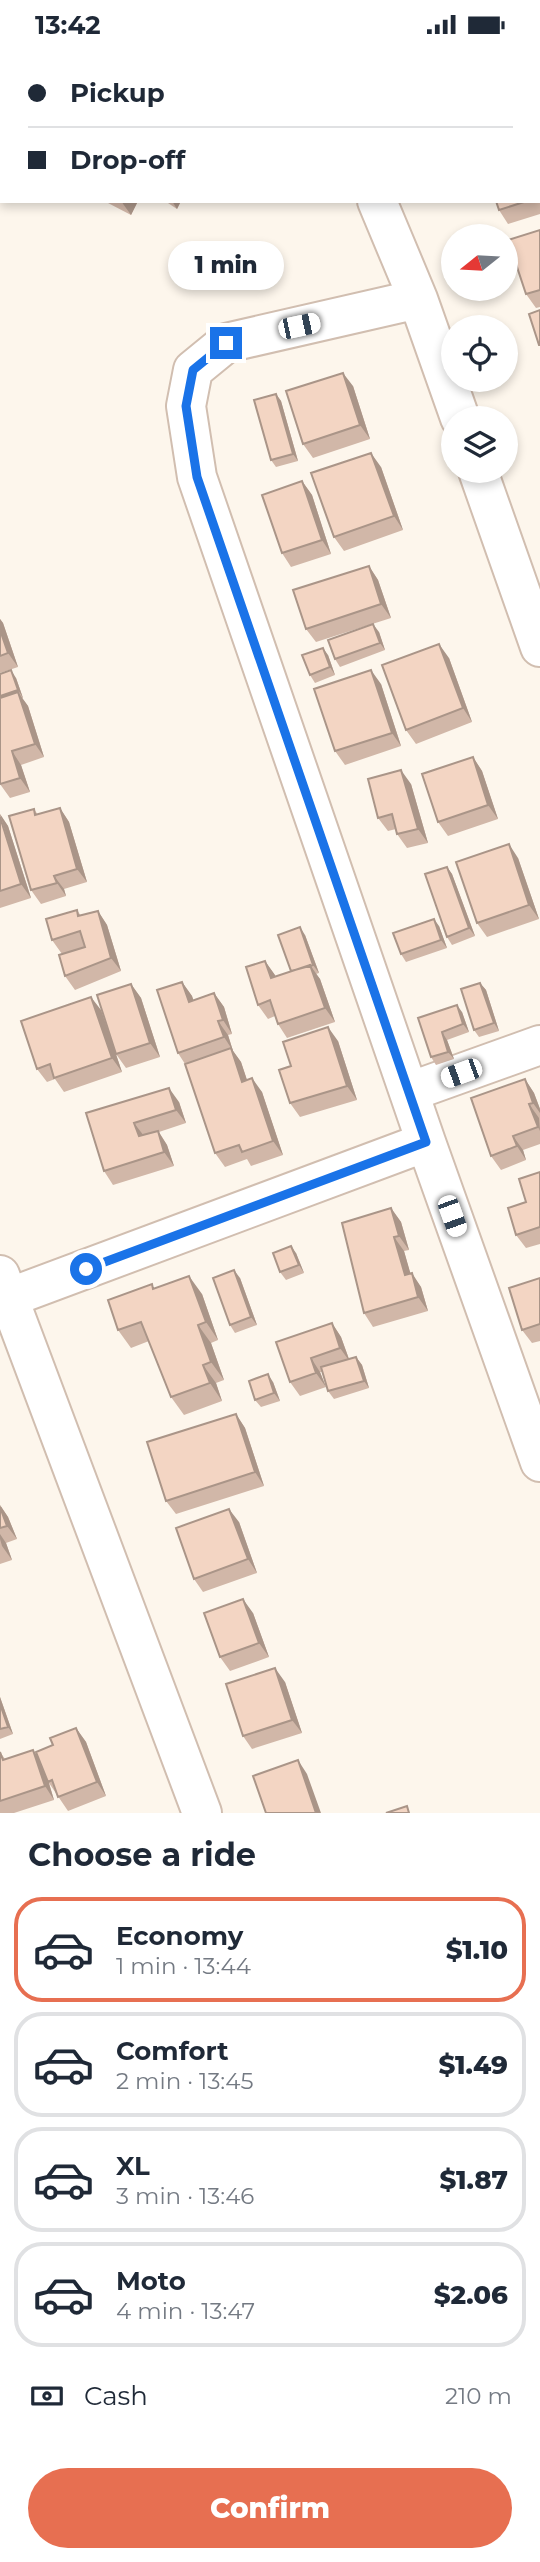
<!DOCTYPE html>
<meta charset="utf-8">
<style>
:root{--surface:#fff;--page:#f2f2f3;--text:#1f2937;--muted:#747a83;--line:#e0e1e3;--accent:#e76f51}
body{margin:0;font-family:Montserrat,sans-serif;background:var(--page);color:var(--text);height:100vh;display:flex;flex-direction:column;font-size:26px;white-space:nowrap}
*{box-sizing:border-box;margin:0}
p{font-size:23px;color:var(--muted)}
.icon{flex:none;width:38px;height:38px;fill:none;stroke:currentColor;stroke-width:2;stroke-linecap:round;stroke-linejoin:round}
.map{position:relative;height:1764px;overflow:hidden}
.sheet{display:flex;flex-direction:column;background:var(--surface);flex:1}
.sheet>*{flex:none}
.banner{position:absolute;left:0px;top:0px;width:541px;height:154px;box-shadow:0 4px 10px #0003;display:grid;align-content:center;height:154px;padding:0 28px;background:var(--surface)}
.needle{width:46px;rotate:252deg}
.controls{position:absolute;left:441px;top:175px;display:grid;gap:14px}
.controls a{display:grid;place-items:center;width:77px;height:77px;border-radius:50%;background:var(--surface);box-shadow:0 4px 10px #0003;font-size:35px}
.end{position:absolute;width:32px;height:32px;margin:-16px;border:9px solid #1a73e8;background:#fff;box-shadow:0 0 0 4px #fff}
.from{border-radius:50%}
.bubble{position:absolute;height:49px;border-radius:24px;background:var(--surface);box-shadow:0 4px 10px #0003;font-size:23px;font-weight:800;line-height:49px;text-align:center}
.car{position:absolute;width:21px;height:42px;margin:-21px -10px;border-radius:9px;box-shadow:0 0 5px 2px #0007;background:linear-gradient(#fff 24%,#345 0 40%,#fff 0 76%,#345 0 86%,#fff 0)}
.banner b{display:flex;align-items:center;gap:24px;height:66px;font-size:26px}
.banner b+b{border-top:2px solid var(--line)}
.banner i{width:18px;height:18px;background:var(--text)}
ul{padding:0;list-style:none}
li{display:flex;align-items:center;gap:21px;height:105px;margin:0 14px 10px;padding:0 14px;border:4px solid var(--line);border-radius:28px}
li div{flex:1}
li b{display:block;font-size:26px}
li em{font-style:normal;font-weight:800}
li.selected{border-color:var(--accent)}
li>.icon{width:63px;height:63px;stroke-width:1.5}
h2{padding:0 28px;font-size:32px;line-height:84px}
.pay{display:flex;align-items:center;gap:18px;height:77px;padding:0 28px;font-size:26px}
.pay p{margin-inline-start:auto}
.button{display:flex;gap:14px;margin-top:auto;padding:14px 28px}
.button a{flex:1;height:80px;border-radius:42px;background:var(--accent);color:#fff;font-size:28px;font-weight:800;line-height:80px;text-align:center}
.status{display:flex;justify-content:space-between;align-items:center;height:49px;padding:0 35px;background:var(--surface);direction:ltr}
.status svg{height:19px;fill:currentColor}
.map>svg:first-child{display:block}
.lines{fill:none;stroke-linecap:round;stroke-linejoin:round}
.minor-casing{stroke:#d1beb0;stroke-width:42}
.minor{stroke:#fff;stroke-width:38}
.wall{fill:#d1b7a8}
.shaded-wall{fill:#aa9588}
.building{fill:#f3d5c3;stroke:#aa9588;stroke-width:2}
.route{stroke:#1a73e8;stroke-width:9}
</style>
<div class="status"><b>13:42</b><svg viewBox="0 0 49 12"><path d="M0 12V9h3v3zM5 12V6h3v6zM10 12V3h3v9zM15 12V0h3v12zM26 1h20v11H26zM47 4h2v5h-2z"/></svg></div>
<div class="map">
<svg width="540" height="1764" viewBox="0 0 540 1764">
<rect width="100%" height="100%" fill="#fdf6ec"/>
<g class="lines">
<defs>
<path id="minor" d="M270,0L271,2
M377,152L418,250L460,369
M418,250L226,294L193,321L186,357L197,428L426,1093L540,1413
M478,422L540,598
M409,1043L540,996
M0,1226L202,1764
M0,1252L426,1093"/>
</defs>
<!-- minor casing -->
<use href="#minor" class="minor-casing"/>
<!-- minor -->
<use href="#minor" class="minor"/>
</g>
<!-- wall -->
<path class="wall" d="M540,0V77H539V2Z
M0,27H2V61L0,60Z
M0,74L2,75V110L0,109Z
M540,88V165L508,175L499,161L496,152H539V89Z
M107,152H138L131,166L108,154Z
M165,152H181L177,160Z
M540,181V258L536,259L526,245Z
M353,337L370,390L313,409L303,395Z
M276,345L281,352L298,412L276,418L271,411Z
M381,418L403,481L344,502L334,488Z
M302,432L312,446L331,505L291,518L282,504Z
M369,517L378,531L391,569L316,593L306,580Z
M0,570L3,574L18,618L0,624Z
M379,583L385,601L340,618L335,610Z
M328,606L335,626L315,634L310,626Z
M449,609L472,673L416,695L406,681Z
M0,625L16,629L23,649H22L28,657L44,708L21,716L30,743L10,749L0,735Z
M381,635L401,697L345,716L335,702Z
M473,708L482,722L498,770L448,787L438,773Z
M411,735L428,794L407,799L397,785L396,780L388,782L378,769Z
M60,759L69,773L87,833L64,840L66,847L41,855L31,841L34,760L38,766Z
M0,765L8,777L31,849L0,859Z
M518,809L539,870L487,888L477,874Z
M447,818L452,825L475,887L452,896L447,888Z
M77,861L81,867L98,862L107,876L121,922L75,941L65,927L85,898L62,905L52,891Z
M439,877L447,899L406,913L401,905Z
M305,886L319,924L316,925L320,930L335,973L287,989L278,975L275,967L268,970L258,956L265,912L276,928L291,922Z
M182,933L192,947L193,951L214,944L224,958L232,985L228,986L233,1002L241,1013L247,1031L262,1043L283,1106L251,1117L247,1110L225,1118L215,1104L185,1015L178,1004Z
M480,934L486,941L499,982L479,988L474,981Z
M131,935L141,949L160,1008L126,1019L116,1005Z
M101,961L122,1023L64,1043L55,1030L47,1033L37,1020Z
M462,963L469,983L447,991L454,1010L436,1016L431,1008L418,969Z
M338,992L357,1051L300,1068L290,1054L291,1017Z
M525,1030L534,1044L540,1060V1095L523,1101L526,1111L501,1121L491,1107Z
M179,1053L186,1074L159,1083L167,1096L174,1117L113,1136L104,1122L86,1064Z
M540,1123V1195L526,1199L516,1186L526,1153Z
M391,1159L401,1173L409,1201L404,1202L410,1224L421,1238L428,1262L373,1278L364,1264Z
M296,1204L304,1224L286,1231L280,1223Z
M240,1229L257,1276L235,1284L230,1276Z
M540,1229V1292L532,1294L522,1281Z
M155,1240L202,1245L218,1291L211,1294L224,1331L216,1334L222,1352L184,1366L171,1348L149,1292L131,1299L118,1281Z
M332,1274L341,1288L349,1310L356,1308L362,1316L369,1339L334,1350L328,1342L322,1323H320L326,1338L300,1347L290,1333Z
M273,1333L280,1352L261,1358L255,1351Z
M236,1365L245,1379L264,1437L176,1465L166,1452Z
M0,1456L8,1468L17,1490L6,1494L12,1511L0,1515Z
M239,1473L257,1524L203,1543L194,1530Z
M253,1564L269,1608L230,1622L220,1608Z
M285,1633L302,1684L252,1700L243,1687Z
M0,1648L13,1685L0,1690Z
M76,1679L86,1693L106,1747L68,1762L49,1734L54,1751L14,1764H0V1703L5,1710L33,1701L39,1710L53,1696Z"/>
<!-- shaded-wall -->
<path class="shaded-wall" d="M121,152H138L131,166Z
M172,152H181L177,160Z
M343,324L353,337L370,390L360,376Z
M276,345L281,352L298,412L293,405Z
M371,404L381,418L403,481L394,467Z
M302,432L312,446L331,505L322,491Z
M369,517L378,531L391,569L381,555Z
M0,570L3,574L18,618L8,604L0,581Z
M373,575L379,583L385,601L380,594Z
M439,595L449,609L472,673L463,659Z
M323,599L328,606L335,626L330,618Z
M11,621L16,629L23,649L18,641Z
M371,621L381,635L401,697L392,684Z
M18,643L28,657L44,708L35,695Z
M12,702L21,716L30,743L20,729Z
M473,708L482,722L498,770L488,756Z
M401,721L411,735L428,794L418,780Z
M60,759L69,773L87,833L77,820Z
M0,765L8,777L31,849L21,835Z
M509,795L518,809L539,870L529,856Z
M447,818L452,825L475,887L469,879Z
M54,827L64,840L66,847L57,834Z
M98,862L107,876L121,922L111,909Z
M434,870L439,877L447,899L441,891Z
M300,878L305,886L319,924L313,916Z
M265,912L275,926L280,943L271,929Z
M310,916L320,930L335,973L325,959Z
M182,933L192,947L199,967L189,953Z
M480,934L486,941L499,982L494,974Z
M131,935L141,949L160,1008L150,994Z
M214,944L224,958L232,985L223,971Z
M91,948L101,961L122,1023L112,1009Z
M457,956L462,963L469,983L463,975Z
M218,972L228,986L233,1002L224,988Z
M328,978L338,992L357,1051L347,1037Z
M442,983L447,991L454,1010L448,1003Z
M231,999L241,1013L252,1046L242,1033Z
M252,1029L262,1043L283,1106L273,1092Z
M525,1030L534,1044L540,1060V1064L533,1054Z
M169,1039L179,1053L186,1074L176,1061Z
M529,1055L539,1069L540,1082L538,1078Z
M134,1074L144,1087H139Z
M158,1082L167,1096L174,1117L164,1103Z
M513,1087L523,1101L526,1111L517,1097Z
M391,1159L401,1173L409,1201L399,1187Z
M394,1188L404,1202L415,1240L405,1226Z
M291,1197L296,1204L304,1224L299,1216Z
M234,1221L240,1229L257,1276L251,1268Z
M412,1224L421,1238L428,1262L418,1248Z
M189,1227L202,1245L218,1291L206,1273Z
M332,1274L341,1288L350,1313L340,1299Z
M198,1276L211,1294L224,1331L211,1313Z
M356,1308L362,1316L369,1339L364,1332Z
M311,1309L320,1323L326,1338L316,1324Z
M203,1316L216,1334L222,1352L210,1334Z
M268,1325L273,1333L280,1352L274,1344Z
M236,1365L245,1379L264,1437L255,1423Z
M0,1456L8,1468L17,1490L7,1477Z
M229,1460L239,1473L257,1524L248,1510Z
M0,1485L6,1494L12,1511L2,1497L0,1490Z
M243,1550L253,1564L269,1608L259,1594Z
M275,1619L285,1633L302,1684L292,1671Z
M0,1648L13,1685L8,1678L0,1655Z
M76,1679L86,1693L106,1747L97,1733Z
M33,1701L43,1715L54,1751L45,1737Z
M298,1711L307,1725L321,1764H316Z"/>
<!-- building -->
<path class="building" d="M525,0H540V60H539V2H520Z
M0,27H2V51H0Z
M0,74L2,75V100L0,99Z
M540,88V148L539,149V89Z
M496,152H527L499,161Z
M540,181V241L526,245L508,191Z
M540,261V296H539L529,265Z
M343,324L360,376L303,395L286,342Z
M276,345L293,405L271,411L254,351Z
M371,404L394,467L334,488L311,424Z
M302,432L322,491L282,504L262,446Z
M369,517L381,555L306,580L293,541Z
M373,575L380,594L335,610L328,591Z
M0,581L8,604L0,607Z
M439,595L463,659L406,681L382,616Z
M323,599L330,618L310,626L302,606Z
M11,621L18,641L0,647V625Z
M371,621L392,684L335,702L314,640Z
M18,643L35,695L12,702L20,729L0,735V649Z
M473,708L488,756L438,773L422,725Z
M401,721L418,780L397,785L392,765L378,769L368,730Z
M60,759L77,820L54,827L57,834L31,841L9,767L34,760L35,766Z
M0,768L21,835L0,842Z
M509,795L529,856L477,874L456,813Z
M447,818L469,879L447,888L425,825Z
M77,861L78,867L98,862L111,909L65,927L59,906L85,898L80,882L52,891L46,870Z
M434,870L441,891L401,905L393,884Z
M300,878L313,916L291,922L278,886Z
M265,912L271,929L310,916L325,959L278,975L270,951L258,956L246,918Z
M182,933L189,953L214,944L223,971L218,972L224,988L178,1004L157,941Z
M480,934L494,974L474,981L461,940Z
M131,935L150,994L116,1005L97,946Z
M91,948L112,1009L54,1029L50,1015L37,1020L21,972Z
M457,956L463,975L442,983L448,1003L431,1008L418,969Z
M328,978L347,1037L290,1054L279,1021L291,1017L283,993Z
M231,999L242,1033L252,1029L273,1092L242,1103L239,1096L215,1104L185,1015Z
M525,1030L533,1054L529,1055L538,1078L513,1087L517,1097L491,1107L471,1049Z
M169,1039L176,1061L134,1074L139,1087L158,1082L164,1103L104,1122L86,1064Z
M540,1123V1178L516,1186L508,1159L526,1153L519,1130Z
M391,1159L399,1187L394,1188L405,1226L412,1224L418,1248L364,1264L342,1174Z
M291,1197L299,1216L280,1223L273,1204Z
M234,1221L251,1268L230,1276L213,1229Z
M189,1227L206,1273L198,1276L211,1313L203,1316L210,1334L171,1348L141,1273L118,1281L108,1251L152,1235L153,1240Z
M540,1229V1275L522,1281L509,1239Z
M332,1274L340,1299L311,1309L316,1324L290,1333L276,1293Z
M356,1308L364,1332L328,1342L321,1318Z
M268,1325L274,1344L255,1351L249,1332Z
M236,1365L255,1423L166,1452L147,1393Z
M0,1458L7,1477L0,1479Z
M229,1460L248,1510L194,1530L176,1479Z
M243,1550L259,1594L220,1608L204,1564Z
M275,1619L292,1671L243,1687L226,1635Z
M0,1655L8,1678L0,1680Z
M76,1679L97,1733L58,1748L52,1731L48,1733L36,1703L53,1696L50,1689Z
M33,1701L45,1737L0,1752V1703L3,1711Z
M298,1711L316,1764H266L253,1727Z
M407,1757L409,1764H386Z"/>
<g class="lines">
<!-- route -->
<path class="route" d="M86,1220L426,1093L197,428L186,357L193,321L226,294"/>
</g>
</svg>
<div class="controls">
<a><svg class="needle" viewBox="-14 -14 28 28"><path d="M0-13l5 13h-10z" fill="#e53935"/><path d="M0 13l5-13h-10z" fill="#747a83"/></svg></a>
<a><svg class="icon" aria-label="locate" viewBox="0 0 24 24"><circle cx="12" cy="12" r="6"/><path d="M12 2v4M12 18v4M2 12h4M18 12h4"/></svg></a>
<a><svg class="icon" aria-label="layers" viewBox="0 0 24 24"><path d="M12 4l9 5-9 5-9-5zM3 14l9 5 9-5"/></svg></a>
</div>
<i class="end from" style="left:86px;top:1220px"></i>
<i class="end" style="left:226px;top:294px"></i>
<div class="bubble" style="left:168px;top:192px;width:116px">1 min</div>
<i class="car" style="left:299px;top:277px;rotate:78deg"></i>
<i class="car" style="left:461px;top:1024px;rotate:250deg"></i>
<i class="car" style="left:452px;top:1167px;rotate:160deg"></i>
<div class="banner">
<b><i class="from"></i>Pickup</b>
<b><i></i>Drop-off</b>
</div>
</div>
<section class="sheet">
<h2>Choose a ride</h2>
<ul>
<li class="selected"><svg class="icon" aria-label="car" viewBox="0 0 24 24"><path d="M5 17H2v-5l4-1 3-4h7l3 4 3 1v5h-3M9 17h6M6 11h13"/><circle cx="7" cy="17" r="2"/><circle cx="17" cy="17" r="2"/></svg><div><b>Economy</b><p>1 min · 13:44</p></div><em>$1.10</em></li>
<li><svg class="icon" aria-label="car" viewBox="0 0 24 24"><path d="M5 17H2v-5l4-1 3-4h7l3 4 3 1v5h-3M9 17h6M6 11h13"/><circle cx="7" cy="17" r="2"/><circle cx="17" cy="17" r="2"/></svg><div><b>Comfort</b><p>2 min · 13:45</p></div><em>$1.49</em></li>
<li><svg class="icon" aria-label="car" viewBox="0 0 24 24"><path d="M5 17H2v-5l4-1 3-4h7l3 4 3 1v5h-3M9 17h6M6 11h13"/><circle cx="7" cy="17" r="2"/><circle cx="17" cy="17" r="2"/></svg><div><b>XL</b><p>3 min · 13:46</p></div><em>$1.87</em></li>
<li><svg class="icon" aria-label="car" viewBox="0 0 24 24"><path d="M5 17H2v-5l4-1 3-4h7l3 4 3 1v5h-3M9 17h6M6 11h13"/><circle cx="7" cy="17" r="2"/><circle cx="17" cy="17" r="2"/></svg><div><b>Moto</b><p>4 min · 13:47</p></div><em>$2.06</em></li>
</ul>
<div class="pay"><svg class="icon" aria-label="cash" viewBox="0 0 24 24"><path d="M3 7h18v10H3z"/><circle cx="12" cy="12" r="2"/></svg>Cash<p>210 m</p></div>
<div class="button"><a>Confirm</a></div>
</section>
